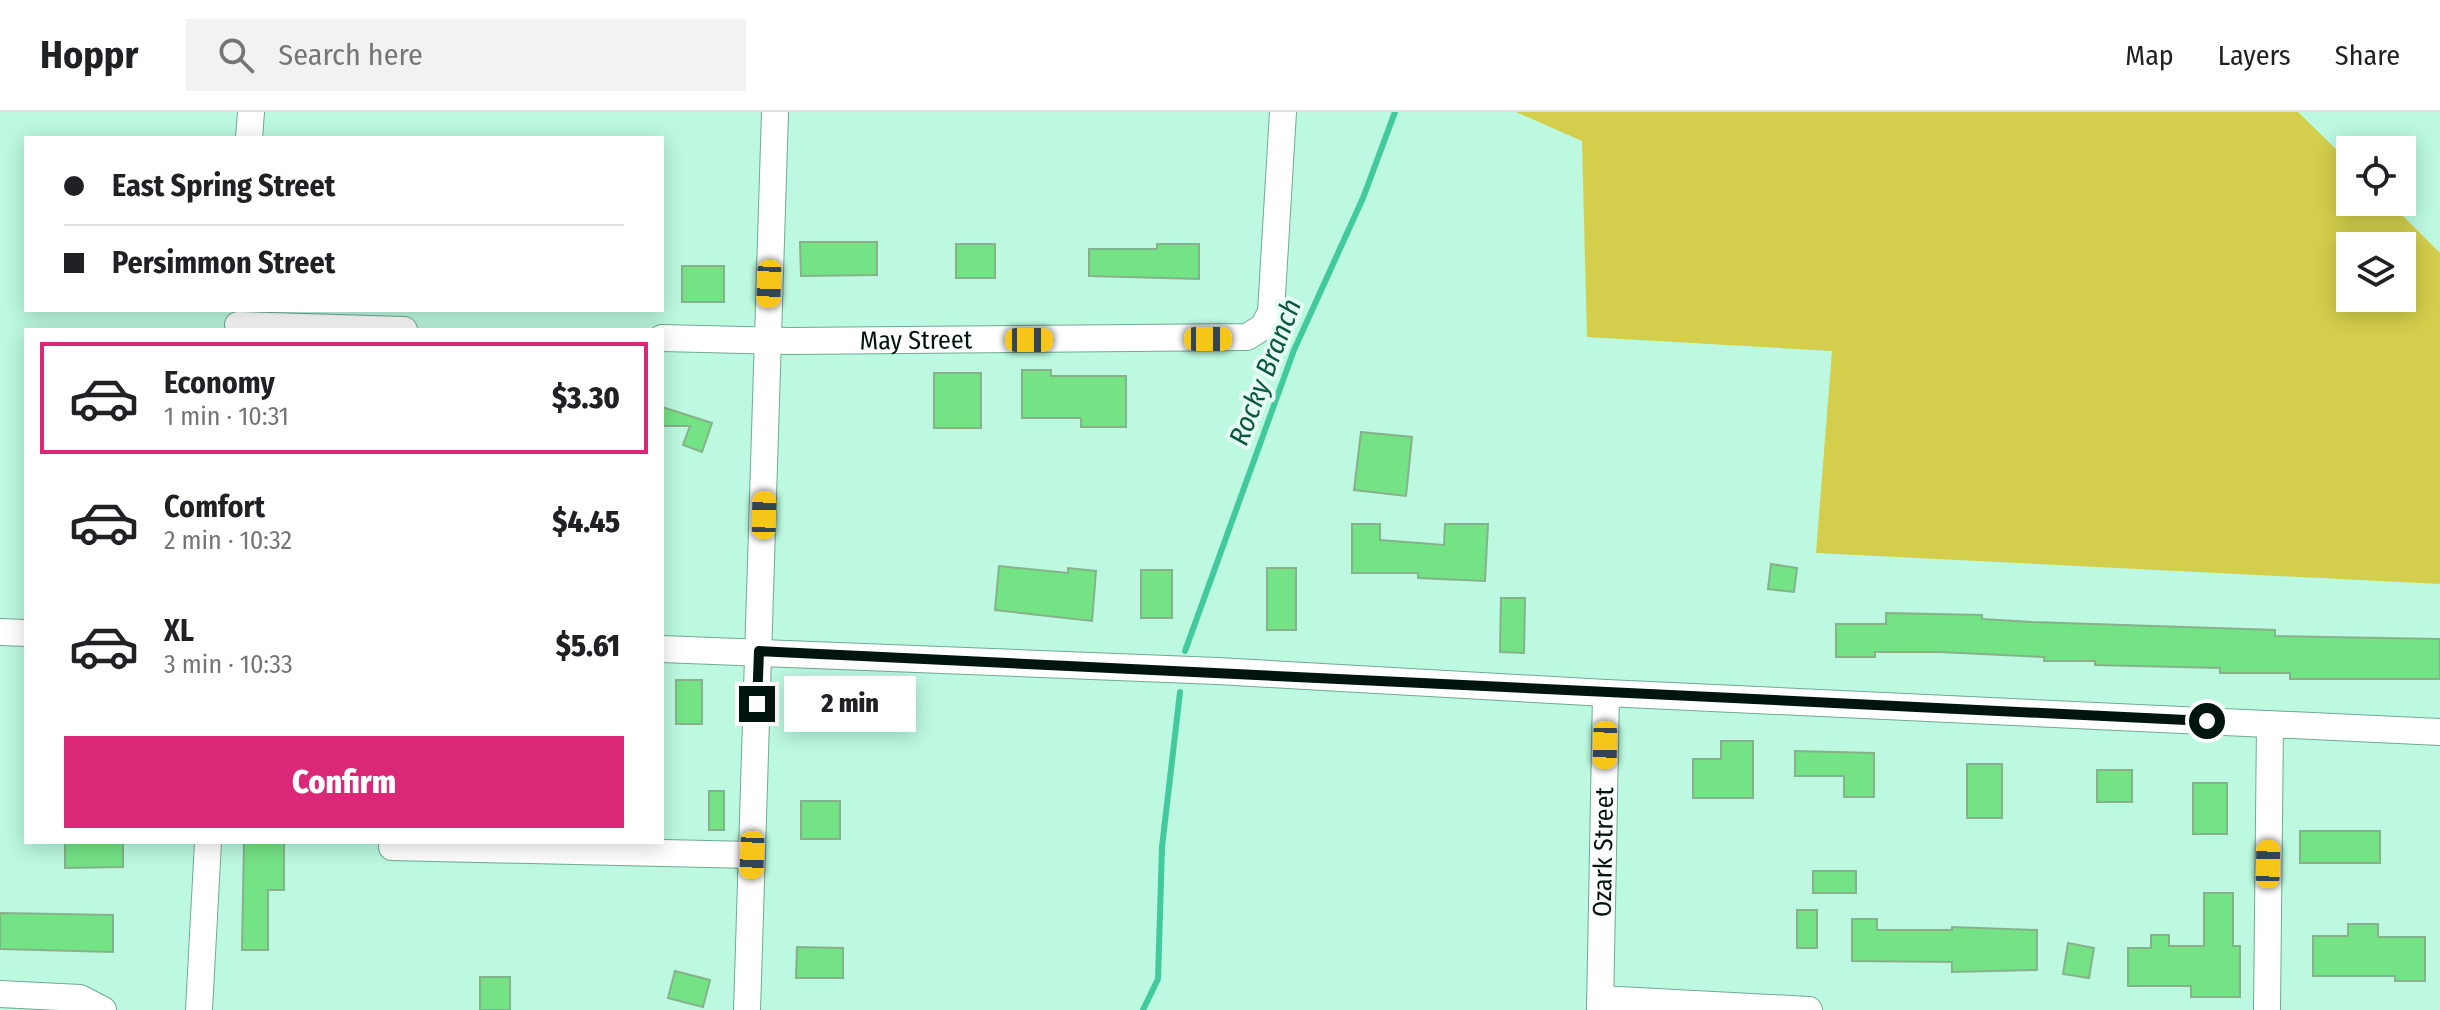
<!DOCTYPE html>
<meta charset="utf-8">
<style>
:root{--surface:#fff;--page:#f2f2f2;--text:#202124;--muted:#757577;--line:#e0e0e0;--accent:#db2777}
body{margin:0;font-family:"Fira Sans Condensed",sans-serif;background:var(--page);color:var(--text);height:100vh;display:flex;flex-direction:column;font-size:30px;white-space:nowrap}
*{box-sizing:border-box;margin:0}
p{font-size:26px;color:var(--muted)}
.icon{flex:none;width:44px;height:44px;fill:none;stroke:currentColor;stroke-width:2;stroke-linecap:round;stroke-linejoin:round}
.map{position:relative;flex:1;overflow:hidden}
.panel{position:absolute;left:24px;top:216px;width:640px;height:516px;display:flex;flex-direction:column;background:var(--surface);border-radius:0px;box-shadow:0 4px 20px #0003}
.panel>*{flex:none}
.guide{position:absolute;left:24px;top:24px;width:640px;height:176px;border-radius:0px;box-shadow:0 4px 20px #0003;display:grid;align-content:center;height:176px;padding:0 40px;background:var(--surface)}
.fabs{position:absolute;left:2336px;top:24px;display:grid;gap:16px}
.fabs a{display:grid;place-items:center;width:80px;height:80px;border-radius:0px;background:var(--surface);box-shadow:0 4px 20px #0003;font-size:40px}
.end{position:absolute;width:36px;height:36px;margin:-18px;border:10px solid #00150d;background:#fff;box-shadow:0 0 0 4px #fff}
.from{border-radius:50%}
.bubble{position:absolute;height:56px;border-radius:0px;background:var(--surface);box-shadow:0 4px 20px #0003;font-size:26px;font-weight:800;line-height:56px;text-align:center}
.car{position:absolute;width:24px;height:48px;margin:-24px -12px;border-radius:10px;box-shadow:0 0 6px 2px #0007;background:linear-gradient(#f5c518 24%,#345 0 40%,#f5c518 0 76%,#345 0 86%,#f5c518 0)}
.guide b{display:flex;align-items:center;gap:28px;height:76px;font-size:30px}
.guide b+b{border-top:2px solid var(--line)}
.guide i{width:20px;height:20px;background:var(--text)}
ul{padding:14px 0 0;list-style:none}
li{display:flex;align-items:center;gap:24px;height:112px;margin:0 16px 12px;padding:0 24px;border:4px solid transparent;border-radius:0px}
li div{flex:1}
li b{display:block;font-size:30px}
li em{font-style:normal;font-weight:800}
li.current{border-color:var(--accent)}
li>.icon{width:72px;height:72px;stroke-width:1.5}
.action{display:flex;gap:16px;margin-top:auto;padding:16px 40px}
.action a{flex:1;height:92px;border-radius:0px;background:var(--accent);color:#fff;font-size:32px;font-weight:800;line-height:92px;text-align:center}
header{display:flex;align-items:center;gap:48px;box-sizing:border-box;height:112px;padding:0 40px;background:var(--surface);border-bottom:2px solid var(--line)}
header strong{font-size:38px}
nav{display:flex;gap:44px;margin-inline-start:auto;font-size:28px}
.search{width:560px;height:72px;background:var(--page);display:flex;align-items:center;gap:20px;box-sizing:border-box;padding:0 28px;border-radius:0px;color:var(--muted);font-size:30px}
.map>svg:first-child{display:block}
.green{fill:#d3ce4b;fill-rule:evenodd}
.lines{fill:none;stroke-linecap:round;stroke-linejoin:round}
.stream{stroke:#42c99d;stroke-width:6}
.building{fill:#74e385;stroke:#87b18b;stroke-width:2}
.minor-casing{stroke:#6faa92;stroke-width:28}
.minor{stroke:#fff;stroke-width:26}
.route{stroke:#00150d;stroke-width:10}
.labels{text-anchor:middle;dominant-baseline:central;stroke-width:8;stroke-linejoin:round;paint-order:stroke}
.street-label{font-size:26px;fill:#00150d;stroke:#e5fdf3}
.water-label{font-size:28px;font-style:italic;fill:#0b5640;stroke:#e5fdf3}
</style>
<header>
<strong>Hoppr</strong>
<div class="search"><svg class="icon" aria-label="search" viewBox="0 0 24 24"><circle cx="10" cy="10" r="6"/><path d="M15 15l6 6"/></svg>Search here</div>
<nav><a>Map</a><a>Layers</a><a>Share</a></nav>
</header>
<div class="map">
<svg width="2440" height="898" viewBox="0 0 2440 898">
<rect width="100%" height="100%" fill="#bcf9e0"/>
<!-- green -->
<path class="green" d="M1516,0H2298L2350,51V90H2389L2440,141V472L1816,441L1832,239L1587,225L1582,29ZM2350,134H2402V186H2350Z"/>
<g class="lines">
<!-- stream -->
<path class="stream" d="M1185,539L1294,238L1363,86L1395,0
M1143,898L1158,867L1162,735L1180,580"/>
</g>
<!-- building -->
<path class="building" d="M800,130H877V163L801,164Z
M956,132H995V166H956Z
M1157,132H1199V167L1089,164V137H1157Z
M682,154H724V190H682Z
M1022,258H1051V264H1126V315H1081V306H1022Z
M934,261H981V316H934Z
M662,295L712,311L702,340L683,333L690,314H662Z
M1361,320L1412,325L1406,384L1354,378Z
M1352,412H1380V428L1444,433L1445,412H1488L1485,469L1418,466V461H1352Z
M1771,452L1797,456L1794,480L1768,477Z
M999,454L1068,461V456L1096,459L1092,509L995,498Z
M1267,456H1296V518H1267Z
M1141,458H1172V506H1141Z
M1501,486H1525L1524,541L1500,540Z
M1886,501L1982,503V507L2032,510L2275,518V524L2440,527V567H2290V561H2220V556L2095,553V549H2044V545L1939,540H1875V545H1836V512H1886Z
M676,568H702V612H676Z
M1721,629H1753V686H1693V647H1721Z
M1795,639L1874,641V685H1844V664H1795Z
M1967,652H2002V706H1967Z
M2097,658H2132V690H2097Z
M2193,671H2227V722H2193Z
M709,679H724V718H709Z
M801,689H840V727H801Z
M2300,719H2380V751H2300Z
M65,730H123V755L65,756Z
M244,730H284V778H268V838H242Z
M1813,759H1856V781H1813Z
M2204,781H2233V834H2240V885H2191V874H2128V836H2151V823H2169V834H2204Z
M1797,798H1817V836H1797Z
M0,801L113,803V840L0,837Z
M1852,807H1877V818H1952V815L2037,818V858L1952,860V850L1852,849Z
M2348,812H2378V825H2425V869H2395V864H2313V824H2348Z
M2068,831L2094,836L2089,866L2063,862Z
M797,835L843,836V866H796Z
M675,859L710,868L703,895L668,886Z
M480,865H510V898H480Z"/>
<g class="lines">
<defs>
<g id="minor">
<path d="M249,26L251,0"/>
<path d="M238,213L404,218"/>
<path id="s1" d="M662,226L790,229L1247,225L1263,215L1271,200L1283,0"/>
<path d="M0,520L26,521"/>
<path d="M662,537L1217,559L1606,581L2440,620"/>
<path d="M392,735L752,743"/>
<path d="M0,882L80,886L103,898"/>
<path d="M1600,887L1809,898"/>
<path d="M199,898L208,730"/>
<path d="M747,898L775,0"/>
<path id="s2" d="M1600,898L1606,581"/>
<path d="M2267,898L2270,612"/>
</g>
</defs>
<!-- minor casing -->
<use href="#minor" class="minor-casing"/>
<!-- minor -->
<use href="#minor" class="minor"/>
</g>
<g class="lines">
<!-- route -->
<path class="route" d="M757,592L759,539L2207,609"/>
</g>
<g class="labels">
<!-- street labels -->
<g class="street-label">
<text stroke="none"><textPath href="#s1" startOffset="254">May Street</textPath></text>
<text stroke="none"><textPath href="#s2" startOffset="158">Ozark Street</textPath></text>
</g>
<!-- water labels -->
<g class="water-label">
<text transform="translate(1265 260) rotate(-69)">Rocky Branch</text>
</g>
</g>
</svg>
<div class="fabs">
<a><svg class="icon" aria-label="locate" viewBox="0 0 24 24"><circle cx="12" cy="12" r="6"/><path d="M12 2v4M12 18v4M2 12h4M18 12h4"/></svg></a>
<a><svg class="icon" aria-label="layers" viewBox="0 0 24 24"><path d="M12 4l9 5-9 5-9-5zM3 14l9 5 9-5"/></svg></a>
</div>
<i class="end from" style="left:2207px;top:609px"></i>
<i class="end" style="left:757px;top:592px"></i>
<div class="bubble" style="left:784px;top:564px;width:132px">2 min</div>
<i class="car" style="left:769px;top:172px;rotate:182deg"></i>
<i class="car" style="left:1208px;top:227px;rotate:90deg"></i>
<i class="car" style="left:1029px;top:228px;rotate:90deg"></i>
<i class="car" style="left:764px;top:403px;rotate:1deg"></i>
<i class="car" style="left:1605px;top:633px;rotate:181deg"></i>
<i class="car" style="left:752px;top:743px;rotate:182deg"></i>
<i class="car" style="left:2268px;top:752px;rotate:1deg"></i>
<div class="guide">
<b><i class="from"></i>East Spring Street</b>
<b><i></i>Persimmon Street</b>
</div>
<section class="panel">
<ul>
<li class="current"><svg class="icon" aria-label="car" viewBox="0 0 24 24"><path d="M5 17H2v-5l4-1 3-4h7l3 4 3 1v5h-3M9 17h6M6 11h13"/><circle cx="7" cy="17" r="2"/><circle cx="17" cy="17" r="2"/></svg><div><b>Economy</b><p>1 min · 10:31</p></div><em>$3.30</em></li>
<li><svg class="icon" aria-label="car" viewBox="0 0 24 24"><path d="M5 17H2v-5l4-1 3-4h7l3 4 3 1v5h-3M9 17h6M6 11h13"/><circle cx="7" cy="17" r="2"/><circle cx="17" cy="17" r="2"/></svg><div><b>Comfort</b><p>2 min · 10:32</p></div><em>$4.45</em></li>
<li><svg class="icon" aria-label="car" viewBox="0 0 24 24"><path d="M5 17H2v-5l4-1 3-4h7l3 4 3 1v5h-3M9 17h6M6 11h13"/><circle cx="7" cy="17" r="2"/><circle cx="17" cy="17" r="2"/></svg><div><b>XL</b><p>3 min · 10:33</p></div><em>$5.61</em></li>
</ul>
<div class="action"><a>Confirm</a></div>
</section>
</div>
